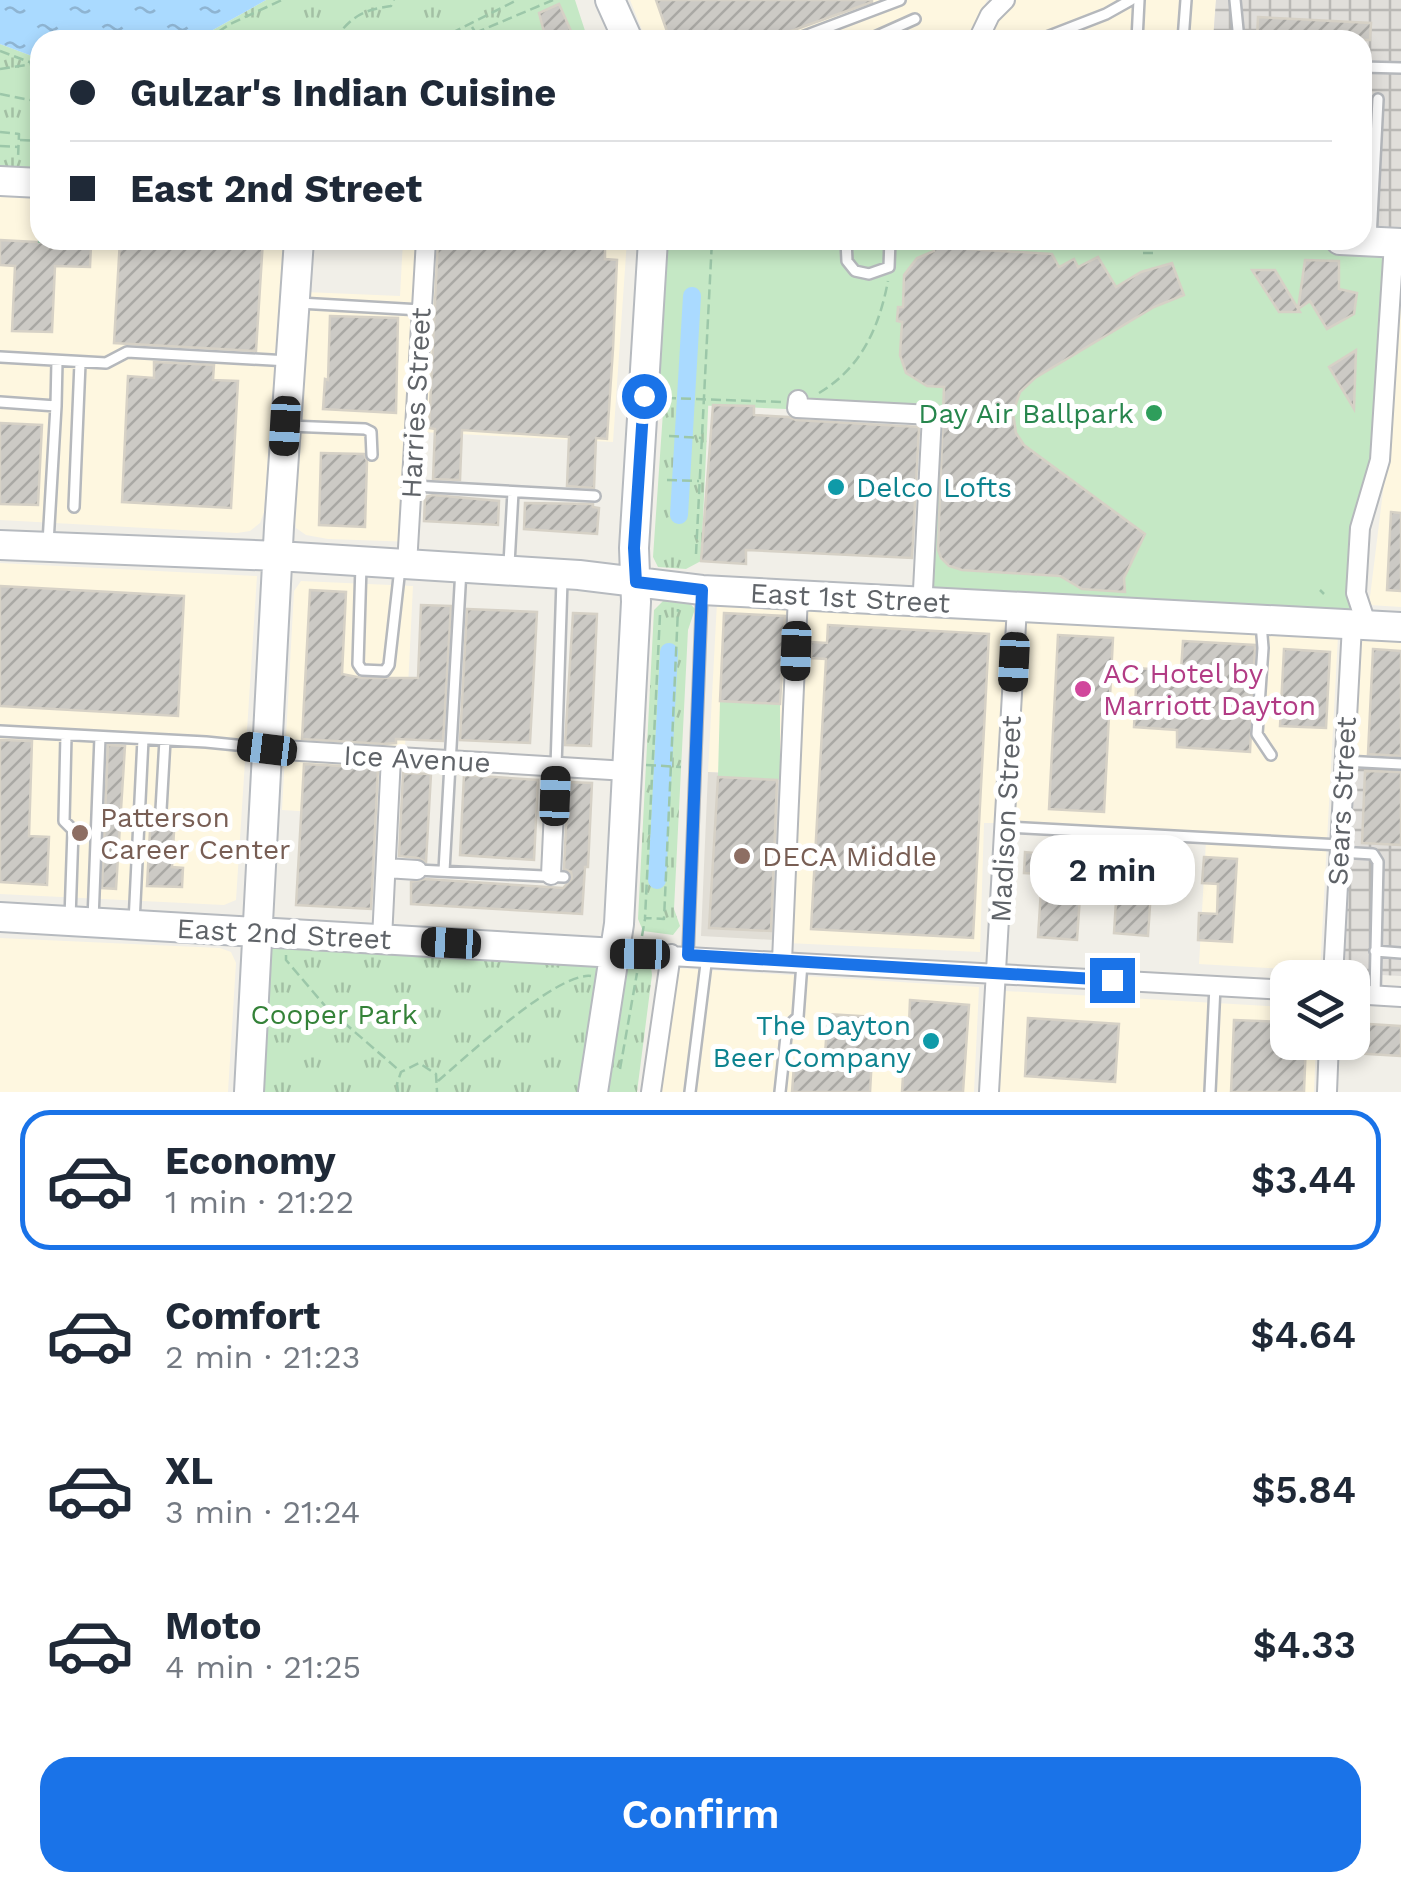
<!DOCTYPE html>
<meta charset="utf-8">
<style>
:root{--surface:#fff;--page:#f6f6f7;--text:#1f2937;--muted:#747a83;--line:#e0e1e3;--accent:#1a73e8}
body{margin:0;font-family:"Work Sans",sans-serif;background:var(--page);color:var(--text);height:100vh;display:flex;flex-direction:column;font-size:38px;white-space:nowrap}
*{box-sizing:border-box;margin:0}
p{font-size:32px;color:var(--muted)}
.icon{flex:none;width:55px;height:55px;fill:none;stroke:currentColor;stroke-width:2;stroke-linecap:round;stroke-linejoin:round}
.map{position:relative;height:1092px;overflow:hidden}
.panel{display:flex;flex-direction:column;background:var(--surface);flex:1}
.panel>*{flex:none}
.guide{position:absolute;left:30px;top:30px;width:1342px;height:220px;border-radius:30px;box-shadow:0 5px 15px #0003;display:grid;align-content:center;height:220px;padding:0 40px;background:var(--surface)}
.buttons{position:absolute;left:1270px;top:960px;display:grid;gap:20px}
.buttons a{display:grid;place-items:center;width:100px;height:100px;border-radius:20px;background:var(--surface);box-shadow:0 5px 15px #0003;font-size:50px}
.end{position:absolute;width:45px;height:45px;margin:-22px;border:12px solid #1a73e8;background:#fff;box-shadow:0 0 0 5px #fff}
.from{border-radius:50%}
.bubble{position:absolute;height:70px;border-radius:30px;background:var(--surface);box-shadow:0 5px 15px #0003;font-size:32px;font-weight:600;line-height:70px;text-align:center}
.car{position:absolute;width:30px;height:60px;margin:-30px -15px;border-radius:12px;box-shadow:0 0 8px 2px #0007;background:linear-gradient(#222 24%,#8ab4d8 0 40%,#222 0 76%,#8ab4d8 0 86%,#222 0)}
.guide b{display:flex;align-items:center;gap:35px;height:95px;font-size:38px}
.guide b+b{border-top:2px solid var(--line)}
.guide i{width:25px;height:25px;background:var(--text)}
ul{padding:18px 0 0;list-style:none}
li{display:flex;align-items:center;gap:30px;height:140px;margin:0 20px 15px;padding:0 20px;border:5px solid transparent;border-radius:30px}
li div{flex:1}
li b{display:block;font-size:38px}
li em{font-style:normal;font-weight:600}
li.active{border-color:var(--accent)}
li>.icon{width:90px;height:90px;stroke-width:1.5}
.cta{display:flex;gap:20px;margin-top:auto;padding:20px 40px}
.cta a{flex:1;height:115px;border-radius:30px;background:var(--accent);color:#fff;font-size:40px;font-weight:600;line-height:115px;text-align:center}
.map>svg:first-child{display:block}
.commercial{fill:#fef7e0}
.industrial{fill:url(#industrial-grid)}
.education{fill:#e1ded6}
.park{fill:url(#park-tufts)}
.garden{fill:#c5e8c5}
.water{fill:url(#water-ripples)}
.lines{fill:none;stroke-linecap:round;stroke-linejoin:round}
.canal{stroke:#aadaff;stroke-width:18}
.building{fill:url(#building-hatch);stroke:#d6d1c6;stroke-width:2.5}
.lane-casing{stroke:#b5b8bc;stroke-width:14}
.street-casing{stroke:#b5b8bc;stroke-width:22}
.secondary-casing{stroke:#b6babf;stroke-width:32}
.path{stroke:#9cc7a9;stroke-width:2.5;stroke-dasharray:10 5;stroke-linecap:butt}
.lane{stroke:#fff;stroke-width:9}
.street{stroke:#fff;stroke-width:18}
.secondary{stroke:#fff;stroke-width:28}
.path-bridge{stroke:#9cc7a9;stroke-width:2.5;stroke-dasharray:10 5;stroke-linecap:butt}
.route{stroke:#1a73e8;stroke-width:12}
.leisure-dot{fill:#2e9e5b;stroke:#fff;stroke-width:4}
.culture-dot{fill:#0f9aa8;stroke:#fff;stroke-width:4}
.hotel-dot{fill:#d1479c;stroke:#fff;stroke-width:4}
.education-dot{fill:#8d6e63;stroke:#fff;stroke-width:4}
.labels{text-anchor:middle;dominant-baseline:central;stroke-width:10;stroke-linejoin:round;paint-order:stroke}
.street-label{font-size:28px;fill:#5f6368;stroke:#fff}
.leisure-label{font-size:28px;fill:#27864d;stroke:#fff;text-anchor:end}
.culture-label{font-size:28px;fill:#0d838f;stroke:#fff;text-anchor:start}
.hotel-label{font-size:28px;fill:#b23c85;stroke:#fff;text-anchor:start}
.education-label{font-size:28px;fill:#785e54;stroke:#fff;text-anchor:start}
.park-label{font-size:28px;fill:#348238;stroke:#fff}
</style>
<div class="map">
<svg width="1401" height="1092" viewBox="0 0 1401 1092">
<defs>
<pattern id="industrial-grid" width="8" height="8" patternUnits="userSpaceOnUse" patternTransform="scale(2.5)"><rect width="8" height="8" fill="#e0deda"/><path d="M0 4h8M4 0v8" fill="none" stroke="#b9b8b5"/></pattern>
<pattern id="park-tufts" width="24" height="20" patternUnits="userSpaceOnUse" patternTransform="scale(2.5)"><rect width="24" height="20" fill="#c5e8c5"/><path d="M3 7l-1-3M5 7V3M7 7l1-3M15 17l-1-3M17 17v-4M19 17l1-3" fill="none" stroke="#a3c0a4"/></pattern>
<pattern id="water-ripples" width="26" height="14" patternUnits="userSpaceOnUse" patternTransform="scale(2.5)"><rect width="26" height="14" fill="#aadaff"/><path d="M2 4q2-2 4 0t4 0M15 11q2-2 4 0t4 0" fill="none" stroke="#8eb4d2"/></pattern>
<pattern id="building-hatch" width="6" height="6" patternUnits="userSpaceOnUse" patternTransform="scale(2.5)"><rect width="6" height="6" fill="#cccac5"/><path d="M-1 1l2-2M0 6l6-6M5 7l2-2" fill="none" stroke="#a9a8a4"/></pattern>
</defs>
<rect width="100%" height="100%" fill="#f1efe8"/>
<!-- commercial -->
<path class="commercial" d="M630,0H987L969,40H646Z
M1013,0H1216L1213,40H987L996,19Z
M0,192L40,195V240H284L264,512L260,523L250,531L237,533L0,520Z
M403,240H627L613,442L421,432L415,542L328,539L306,535L296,528L294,517L305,292L400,296Z
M1401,256V607L1369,605L1393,410Z
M0,563L257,576L236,900L224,905L0,894Z
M301,581L413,586L405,748L399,766L396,817L282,810L294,591Z
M717,602L791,607L785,776L708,772Z
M807,607L1338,636L1320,971L1199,964L1206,841L1025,823H984L980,952L787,943Z
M1361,635L1401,637V768L1351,765Z
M0,938L220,948L231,952L236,963L228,1092H0Z
M677,968L979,987L974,1092H659Z
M1005,991L1287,1007L1288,1042L1316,1043L1314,1092H998Z"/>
<!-- industrial -->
<path class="industrial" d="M1216,0H1401V230L1363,228L1362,40H1213Z
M1351,765L1401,768V976L1341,973Z"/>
<!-- education -->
<path class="education" d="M708,772L785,776L774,940L701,936Z"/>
<!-- park -->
<path class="park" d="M266,0H575L588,40H195Z
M0,44L40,59V170L0,166Z
M716,240L701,561L686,569L658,567L653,557L665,383Z
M664,600L688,601L695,609L688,630L674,909L680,926L673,935L643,931L638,919L654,610Z
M258,932L616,953L593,1092H249Z
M633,962L651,967L652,975L637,1092H601L625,966Z"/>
<!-- garden -->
<path class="garden" d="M651,240H1330L1394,243L1380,460L1352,625L925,600L931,415L644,403Z
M720,701L780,704V780L718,777Z"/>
<!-- water -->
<path class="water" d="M0,0H266L195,40H40V59L0,44Z"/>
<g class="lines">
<!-- canal -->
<path class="canal" d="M679,515L692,296
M657,880L669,652"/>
</g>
<!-- building -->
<path class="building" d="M656,0H872V2L766,40H680L679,37L670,40Z
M559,4L575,40H546L539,13Z
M1258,17L1371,23L1370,40H1257Z
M0,240L91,245L90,267L55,266L52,332L12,331L15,266L0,265Z
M120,240H263L256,351L114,343Z
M438,240H605V259L617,260L613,349L607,439L596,438L594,488L567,486L569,437L462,430L460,480L433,479L435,429L429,428Z
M934,247L1052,254L1059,267L1074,259L1078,267L1098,257L1116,287L1141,272L1172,263L1184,295L1154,307L1035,378L1020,392L1013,413L1016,433L1024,445L1145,534L1124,578L1125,592L1082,589L1060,576L962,570L949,566L941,558L938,550L944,387L927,386L906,373L900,355L902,322L897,321L898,307H903L904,275L917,258L934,251Z
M1305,260L1339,261V289L1357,293L1354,314L1327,329L1310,301L1298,309Z
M1252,270H1275L1300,312H1279Z
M330,316L398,318L396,413L323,409L325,379L328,380Z
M1356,350L1354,409L1329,367Z
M154,362L214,365L213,380L238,381L231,508L122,502L128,376L154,378Z
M713,405L754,406V415L789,417L796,420L919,427L912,558L746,550V564L701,561Z
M0,423L42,425L38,505L0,504Z
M321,453L364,454L367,461L365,527L319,525Z
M433,495L499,501L498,525L424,521L425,497Z
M525,503L593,504V507L599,508L597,534L524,529Z
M1391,512L1401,513V591L1387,590Z
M0,586L184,596L178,716L0,706Z
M310,590L346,592L342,674L362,678H418L421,605L451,606L443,741L396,739V743L384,744L302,739Z
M467,609L537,612L530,743L460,740Z
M573,613L597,614L591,746L565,745Z
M724,613L785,616L780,704L720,701Z
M828,625L989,634L973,938L811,929L826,659L811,658V642L827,643Z
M1058,635L1113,638L1104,812L1049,809Z
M1183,641L1255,645L1250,752L1177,747V730L1134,727L1137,668L1181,671Z
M1284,649L1330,652L1326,728L1280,726Z
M1373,649L1401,651V756L1368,754Z
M0,740L32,741L29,836L49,837L47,885L0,882Z
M108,745L125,746L116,889L102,888Z
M304,764L378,768L371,909L296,905Z
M1365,771L1401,772V845L1362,843Z
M403,773L431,774L426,862L418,858L399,856Z
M464,775L538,780L534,860L460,855Z
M718,777L777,780L771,931L709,928Z
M568,782L592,783L588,867H585L582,914L411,904V882L425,879L563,888L572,878L571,872L564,869Z
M151,812L162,818L175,814L172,867L183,868L182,887L147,886Z
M1046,841L1084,844L1082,860L1065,859L1064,881L1081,882L1077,940L1038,937L1042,874L1024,873L1025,852L1046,854Z
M1138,842L1170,844V864L1137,862Z
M1204,857L1237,859L1232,942L1198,940L1199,913L1217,914L1218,884L1202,883Z
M1111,884L1144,887L1151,890L1148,936L1114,933L1116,901H1110Z
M910,1000L969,1005L963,1092H902L904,1059L872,1057L870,1092H792L794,1065L824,1067L828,1014L875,1017L874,1022L909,1025Z
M1028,1018L1119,1024L1115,1082L1025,1076Z
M1234,1020L1288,1022V1042H1306L1304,1092H1231Z
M1353,1023L1401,1026V1056L1352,1053Z"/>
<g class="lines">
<defs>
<path id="lane" d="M1235,0L1239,40
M794,40L900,0
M868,40L915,19
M1039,40L1106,14L1131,0
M1137,40L1139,0
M1183,40L1186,0
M1362,67L1401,68
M1371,239L1378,99
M846,240L847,261L855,271L869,274L889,267L890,240
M299,303L421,310
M0,357L106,363L127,352L289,361
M0,402L56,406L57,361
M288,426L365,429L371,432L372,455
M413,486L595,496
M74,507L80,363
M48,543L56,406
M509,564L513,492
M361,565L358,664L362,670L385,671L389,665L400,568
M1261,623L1263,648L1257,734L1271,755
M0,731L206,742L265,748
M66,735L64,821L73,830L70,918
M1344,761L1401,764
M556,767L562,580
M161,810L165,740
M1006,827L1340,845
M1339,852L1373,854L1378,862L1375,995
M417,870L564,877
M444,871L461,569
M93,920L100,737
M134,923L143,739
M1375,951L1401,953
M688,955L702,593
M690,1092L707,956
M780,1092L787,1027L798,1017L802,963
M1210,1092L1215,986"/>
<path id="street" d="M978,40L990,15L1005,0
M798,400L797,408L932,415L923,590
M407,565L426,240
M1367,626L1356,593L1360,528L1380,460L1394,243
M267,749L627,771
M386,868L417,870
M551,875L556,767
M382,939L391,757
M616,953L1288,990
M782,961L798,595
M1333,978L1352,625
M1352,994L1401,997
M651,1092L671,954
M989,1092L1017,607
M1327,1092L1329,1042"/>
<path id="secondary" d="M610,0L628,40
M0,181L40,183
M1340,240L1401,243
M0,545L278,556L579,575L702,590L1401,627
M0,917L616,953
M249,1092L279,527L299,240
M593,1092L619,924L636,602L634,548L653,240"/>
</defs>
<!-- lane casing -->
<use href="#lane" class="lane-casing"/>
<!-- street casing -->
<use href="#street" class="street-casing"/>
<!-- secondary casing -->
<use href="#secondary" class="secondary-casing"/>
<!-- path -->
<path class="path" d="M472,27L480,40
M475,33L553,0
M206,40L230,24L282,0
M243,40C256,33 266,31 278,40
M334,40C351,17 362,10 391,6L394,0
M438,40L517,0
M514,40H515
M0,51L40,66
M0,69L32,64
M0,94L40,102
M0,132L19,134L18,158
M20,140L40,141
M0,146L18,147
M39,243L40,229L35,224L40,219V205
M1143,253H1153
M819,393C861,368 879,328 888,281
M666,398L782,402
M669,436L702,438
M667,480L699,481
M696,554L712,240
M1320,590L1324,594
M660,615L645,918L664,919L678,609
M642,936L645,919
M286,955V960L326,1007L401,1072
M620,1069L637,973
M438,1081C466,1057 557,972 591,976
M398,1092L397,1084L401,1072L419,1063L436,1074L437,1092"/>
<!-- lane -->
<use href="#lane" class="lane"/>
<!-- street -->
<use href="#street" class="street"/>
<!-- secondary -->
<use href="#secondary" class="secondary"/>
<!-- path-bridge -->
<path class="path-bridge" d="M646,765L681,767"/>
</g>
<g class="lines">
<!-- route -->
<path class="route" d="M644,396L634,548L636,582L702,590L688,955L1112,980"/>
</g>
<!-- markers -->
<circle class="leisure-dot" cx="1154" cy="413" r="10"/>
<g class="culture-dot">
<circle cx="836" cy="487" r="10"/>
<circle cx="931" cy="1041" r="10"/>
</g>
<circle class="hotel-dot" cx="1083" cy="689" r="10"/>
<g class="education-dot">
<circle cx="80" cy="833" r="10"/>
<circle cx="742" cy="856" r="10"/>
</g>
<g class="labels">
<!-- street labels -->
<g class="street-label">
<text transform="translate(416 403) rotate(-87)">Harries Street</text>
<text transform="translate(850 598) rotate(3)">East 1st Street</text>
<text transform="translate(417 759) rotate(3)">Ice Avenue</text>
<text transform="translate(1342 801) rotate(-87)">Sears Street</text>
<text transform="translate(1006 819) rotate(-87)">Madison Street</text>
<text transform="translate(284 934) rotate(3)">East 2nd Street</text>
</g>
<!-- leisure labels -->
<g class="leisure-label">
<text x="1134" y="413">Day Air Ballpark</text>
</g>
<!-- culture labels -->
<g class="culture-label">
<text x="856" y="487">Delco Lofts</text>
<text x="911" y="1025" text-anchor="end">The Dayton<tspan x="911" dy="32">Beer Company</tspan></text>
</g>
<!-- hotel labels -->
<g class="hotel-label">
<text x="1103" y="673">AC Hotel by<tspan x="1103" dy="32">Marriott Dayton</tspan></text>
</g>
<!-- education labels -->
<g class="education-label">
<text x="100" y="817">Patterson<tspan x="100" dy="32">Career Center</tspan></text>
<text x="762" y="856">DECA Middle</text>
</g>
<!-- park labels -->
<g class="park-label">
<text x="334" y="1014">Cooper Park</text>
</g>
</g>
</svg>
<div class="buttons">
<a><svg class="icon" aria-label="layers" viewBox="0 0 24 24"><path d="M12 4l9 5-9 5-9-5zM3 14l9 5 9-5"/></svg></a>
</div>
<i class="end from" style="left:644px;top:396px"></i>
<i class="end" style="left:1112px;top:980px"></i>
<div class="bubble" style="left:1030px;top:835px;width:165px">2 min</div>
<i class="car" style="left:285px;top:426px;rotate:183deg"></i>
<i class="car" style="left:796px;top:651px;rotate:182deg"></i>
<i class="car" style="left:1014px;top:662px;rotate:183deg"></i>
<i class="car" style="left:267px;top:749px;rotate:277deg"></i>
<i class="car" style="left:555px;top:796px;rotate:2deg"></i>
<i class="car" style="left:451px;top:943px;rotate:273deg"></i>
<i class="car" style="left:640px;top:954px;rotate:271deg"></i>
<div class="guide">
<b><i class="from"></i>Gulzar's Indian Cuisine</b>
<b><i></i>East 2nd Street</b>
</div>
</div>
<section class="panel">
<ul>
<li class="active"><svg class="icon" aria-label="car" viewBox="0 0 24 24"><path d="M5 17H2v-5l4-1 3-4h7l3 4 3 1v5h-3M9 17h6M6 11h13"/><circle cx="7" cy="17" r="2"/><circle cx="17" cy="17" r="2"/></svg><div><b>Economy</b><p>1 min · 21:22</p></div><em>$3.44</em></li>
<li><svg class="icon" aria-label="car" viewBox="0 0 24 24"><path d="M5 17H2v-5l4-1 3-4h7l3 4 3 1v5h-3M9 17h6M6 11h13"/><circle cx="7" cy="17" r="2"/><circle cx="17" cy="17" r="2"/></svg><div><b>Comfort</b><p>2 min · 21:23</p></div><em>$4.64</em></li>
<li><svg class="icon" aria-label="car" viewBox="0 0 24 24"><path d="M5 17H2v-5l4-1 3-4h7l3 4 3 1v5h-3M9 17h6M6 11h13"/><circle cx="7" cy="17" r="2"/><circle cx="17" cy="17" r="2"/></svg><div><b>XL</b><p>3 min · 21:24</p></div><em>$5.84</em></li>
<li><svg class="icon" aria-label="car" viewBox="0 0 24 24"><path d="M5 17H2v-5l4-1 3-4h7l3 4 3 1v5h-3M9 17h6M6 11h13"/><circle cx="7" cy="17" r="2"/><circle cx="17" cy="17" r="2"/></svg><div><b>Moto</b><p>4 min · 21:25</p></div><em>$4.33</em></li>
</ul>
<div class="cta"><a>Confirm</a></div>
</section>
